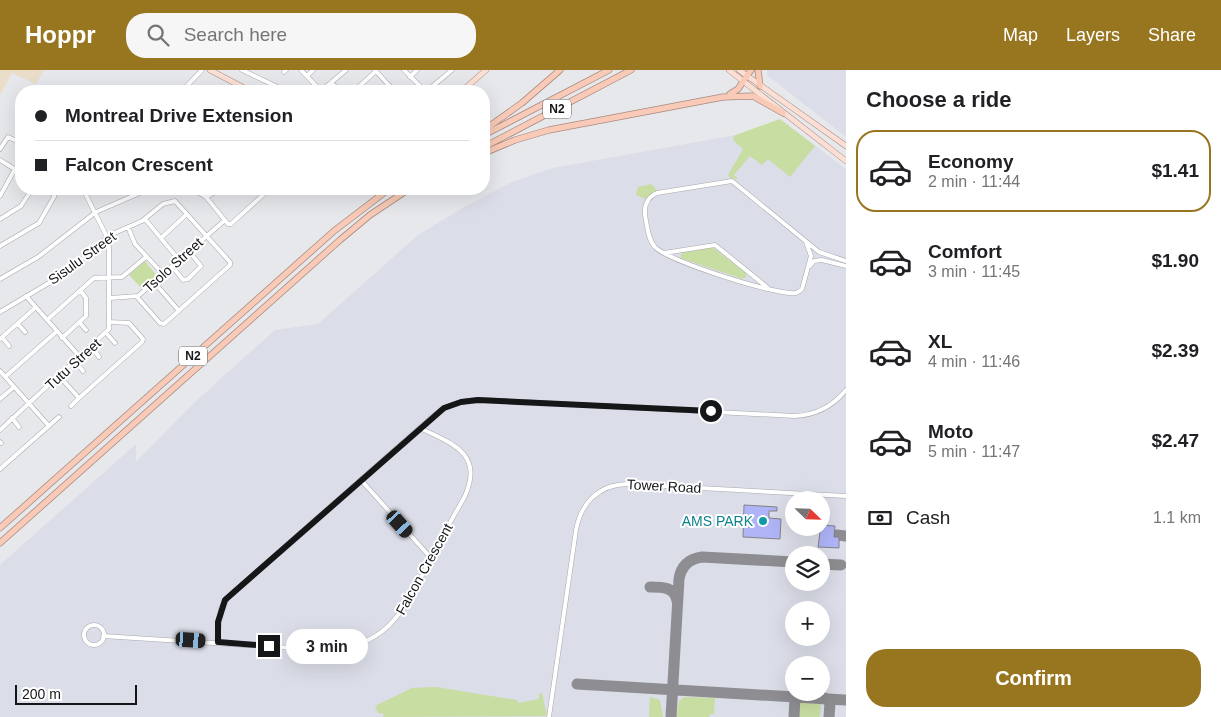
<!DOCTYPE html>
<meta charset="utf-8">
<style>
:root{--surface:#fff;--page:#f6f6f6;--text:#202124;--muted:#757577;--line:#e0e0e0;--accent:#98751f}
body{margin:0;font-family:Helvetica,sans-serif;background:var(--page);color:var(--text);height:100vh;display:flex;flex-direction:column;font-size:19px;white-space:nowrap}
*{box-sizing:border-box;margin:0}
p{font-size:16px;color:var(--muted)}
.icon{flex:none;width:28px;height:28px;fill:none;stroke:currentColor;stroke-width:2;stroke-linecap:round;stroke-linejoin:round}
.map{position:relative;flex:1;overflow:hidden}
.side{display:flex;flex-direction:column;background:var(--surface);width:375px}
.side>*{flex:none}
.top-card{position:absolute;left:15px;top:15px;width:475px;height:110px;border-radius:20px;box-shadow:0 5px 20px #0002;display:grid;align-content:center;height:110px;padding:0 20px;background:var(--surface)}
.needle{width:32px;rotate:113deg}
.fabs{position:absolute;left:785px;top:421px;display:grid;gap:10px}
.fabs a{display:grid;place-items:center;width:45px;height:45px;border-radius:50%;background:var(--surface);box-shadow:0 5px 20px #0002;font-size:25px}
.scale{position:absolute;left:15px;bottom:12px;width:122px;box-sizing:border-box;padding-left:5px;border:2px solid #151617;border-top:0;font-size:14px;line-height:18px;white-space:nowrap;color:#151617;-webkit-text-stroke:4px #fff;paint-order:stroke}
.end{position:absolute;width:22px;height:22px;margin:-11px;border:6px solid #151617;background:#fff;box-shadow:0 0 0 2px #fff}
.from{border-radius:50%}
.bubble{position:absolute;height:35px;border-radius:18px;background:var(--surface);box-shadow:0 5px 20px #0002;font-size:16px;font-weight:600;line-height:35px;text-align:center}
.car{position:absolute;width:15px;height:30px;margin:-15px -8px;border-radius:6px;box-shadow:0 0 4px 1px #0007;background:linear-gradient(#222 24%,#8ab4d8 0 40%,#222 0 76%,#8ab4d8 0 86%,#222 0)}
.top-card b{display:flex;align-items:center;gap:18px;height:48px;font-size:19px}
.top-card b+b{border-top:1px solid var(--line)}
.top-card i{width:12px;height:12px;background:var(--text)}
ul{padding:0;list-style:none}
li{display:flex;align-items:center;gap:15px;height:82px;margin:0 10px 8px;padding:0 10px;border:2px solid transparent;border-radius:20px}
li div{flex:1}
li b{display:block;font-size:19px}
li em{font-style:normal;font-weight:600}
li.on{border-color:var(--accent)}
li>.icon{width:45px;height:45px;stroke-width:1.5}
h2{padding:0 20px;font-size:22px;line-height:60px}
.pay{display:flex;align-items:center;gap:12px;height:55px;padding:0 20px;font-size:19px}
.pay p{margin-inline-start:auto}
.button{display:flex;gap:10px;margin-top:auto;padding:10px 20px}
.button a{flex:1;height:58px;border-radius:20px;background:var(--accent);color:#fff;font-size:20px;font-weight:600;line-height:58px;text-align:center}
header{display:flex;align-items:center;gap:30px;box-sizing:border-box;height:70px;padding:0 25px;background:var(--accent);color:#fff}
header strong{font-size:24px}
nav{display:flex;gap:28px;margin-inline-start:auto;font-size:18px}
.search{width:350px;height:45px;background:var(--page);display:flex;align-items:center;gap:12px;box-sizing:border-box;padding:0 18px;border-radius:20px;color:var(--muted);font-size:19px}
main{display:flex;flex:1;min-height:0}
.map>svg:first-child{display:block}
.built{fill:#dbdde8;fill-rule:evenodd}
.education{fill:#eaddc9}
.green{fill:#c8dda2}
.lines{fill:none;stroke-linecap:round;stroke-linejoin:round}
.taxiway{stroke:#8e8e92;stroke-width:11}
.building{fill:#afb4f7;stroke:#828286}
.minor-casing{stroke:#a7a8ac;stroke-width:5}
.major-casing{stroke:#a98b7f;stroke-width:6}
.highway-casing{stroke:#a98b7f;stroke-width:7}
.minor{stroke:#fff;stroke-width:4}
.major{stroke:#fbdfd4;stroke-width:5}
.highway{stroke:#f8cab7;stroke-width:5.5}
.route{stroke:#151617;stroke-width:6}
.culture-dot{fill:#0f9aa8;stroke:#fff;stroke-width:2}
.labels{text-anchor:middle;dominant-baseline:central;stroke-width:4;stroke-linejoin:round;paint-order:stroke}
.shield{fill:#fff;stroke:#5b5c5d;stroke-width:1}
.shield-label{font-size:12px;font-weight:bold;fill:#151617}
.street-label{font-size:14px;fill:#151617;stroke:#fff}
.culture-label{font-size:14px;fill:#0d838f;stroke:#fff;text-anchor:end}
</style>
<header>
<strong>Hoppr</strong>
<div class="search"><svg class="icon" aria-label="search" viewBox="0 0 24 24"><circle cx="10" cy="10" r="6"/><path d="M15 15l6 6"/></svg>Search here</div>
<nav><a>Map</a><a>Layers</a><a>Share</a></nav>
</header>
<main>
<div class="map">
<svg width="846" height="647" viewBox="0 0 846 647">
<rect width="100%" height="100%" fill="#e7e8ec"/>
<!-- built -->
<path class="built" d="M767,0H846V67L767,5Z
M780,49L846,99V647H0V495L136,374V392L194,333L275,260L318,254L418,165L466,136L512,112L553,98L741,64ZM794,430H821V458H794ZM794,485H821V512H794ZM794,540H821V568H794ZM794,595H821V622H794Z"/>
<!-- education -->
<path class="education" d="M0,0H44L36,14L12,3L0,25Z"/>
<!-- green -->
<path class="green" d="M780,49L815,76L790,107L768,89L762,95L750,86L734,105L739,109L730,108L728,105L743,79L734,71L733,66Z
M651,114L657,120L645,129L636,125L638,117Z
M712,177L746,203V207L743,209L680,188L682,182Z
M145,191L157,206L142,219L129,205Z
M436,617L517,630L518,633L539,629V624L542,623L547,646L383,647L384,644L378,643L375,636L412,618Z
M650,627L660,630L663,647H649Z
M684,627L715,628L714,644H710L709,647H676L679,631Z
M796,632L821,634L820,647H795Z"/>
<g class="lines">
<!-- taxiway -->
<path class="taxiway" d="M837,465L846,466
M821,494L841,495
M650,517C663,517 675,517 677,531
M577,614L845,630
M825,628L830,633L829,647
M671,647L679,509C681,496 689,489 702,487L794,492
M794,647L795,627"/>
</g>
<!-- building -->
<path class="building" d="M744,435L777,437V441H769V448L781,449L780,469L743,467Z
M821,455L835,456L834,467H839V478L818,477Z"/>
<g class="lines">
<defs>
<path id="minor" d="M242,0L286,21
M301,0L321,21
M375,0L394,21
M404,0L425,21
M284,2L286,0
M307,6L313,0
M410,7L417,0
M331,13L341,21
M182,21L202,0
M321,21L346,0
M354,21L376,1
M382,21L389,15
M427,21L452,0
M0,79L8,67L21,73
M0,90L21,103
M193,119L206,127L221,119
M0,126L15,99
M206,127L228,154H231L264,124L267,119
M0,149L21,136L32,119
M145,149L179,190
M128,157L135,174L163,204
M161,168L187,144
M806,172L811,186L802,219C800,221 799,222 796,223C777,226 668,191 655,177C648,170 647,155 645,145C644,135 648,127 657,123L732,111L819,182L846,191
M0,176L39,153L54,127V123L48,119
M664,183L715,175L767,217
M172,196L183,210L188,209L201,196L189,181
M810,196L814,191L822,190L846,196
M0,209L38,187L96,142L149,119
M154,212L179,241
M26,226L80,287
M110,228L138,226L225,150
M0,242L64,204L110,165L142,151L163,134L175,131L230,192V195L164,254L160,253L137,227
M47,250L94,208L122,207L146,187
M80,253L86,260
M18,254L25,262
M107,264L115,273
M2,267L9,276
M62,268L86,246V228L80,220
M0,269L35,238
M92,277L99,287
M76,292L83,301
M0,301L49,356
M5,307L56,262
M60,307L79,328L142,272L143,269L129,253L110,252
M0,329L14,317
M71,336L79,328
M12,348L19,357
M0,360L109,259V171L83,119
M0,372L1,373
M0,399L59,347
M361,410L431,488
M84 565a10 10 0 1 1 20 0a10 10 0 1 1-20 0Z
M103,566L324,580C385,578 402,544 427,496C439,473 451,450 464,428C485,384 453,374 420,358
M217,572L221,538L229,526L434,345C451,333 467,329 488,330L795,346C817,345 833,336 846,320
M549,647L576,460C581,433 598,415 627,414L846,426"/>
<path id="major" d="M210,0L250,21
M729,0L846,91
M739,0L846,76
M462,21L486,0"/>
<path id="highway" d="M758,0L760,16
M730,24L738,19L751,0
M484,60L522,33L560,0
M484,65L609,0
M484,77L631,0
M484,83L515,70L549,60L723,27L753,26L783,43
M0,458L334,161L389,119
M0,473L340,170L370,145L409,119"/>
</defs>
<!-- minor casing -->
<use href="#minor" class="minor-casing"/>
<!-- major casing -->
<use href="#major" class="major-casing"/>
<!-- highway casing -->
<use href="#highway" class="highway-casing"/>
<!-- minor -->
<use href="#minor" class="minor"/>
<!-- major -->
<use href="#major" class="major"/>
<!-- highway -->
<use href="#highway" class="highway"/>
</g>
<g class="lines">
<!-- route -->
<path class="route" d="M269,576L218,572V552L225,530L444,338L461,332L478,330L711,341"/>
</g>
<!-- markers -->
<circle class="culture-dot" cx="763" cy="451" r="5"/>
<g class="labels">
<!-- shield labels -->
<g class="shield">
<rect x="543" y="29.5" width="28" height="19" rx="4"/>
<rect x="179" y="276.5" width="28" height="19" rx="4"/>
</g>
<g class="shield-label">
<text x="557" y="39">N2</text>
<text x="193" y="286">N2</text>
</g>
<!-- street labels -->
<g class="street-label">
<text transform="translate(82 188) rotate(-36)">Sisulu Street</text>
<text transform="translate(173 195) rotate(-42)">Tsolo Street</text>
<text transform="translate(73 294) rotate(-42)">Tutu Street</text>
<text transform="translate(664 416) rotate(3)">Tower Road</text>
<text transform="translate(424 499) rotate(-61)">Falcon Crescent</text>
</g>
<!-- culture labels -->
<g class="culture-label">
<text x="753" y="451">AMS PARK</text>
</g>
</g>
</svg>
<div class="fabs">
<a><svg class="needle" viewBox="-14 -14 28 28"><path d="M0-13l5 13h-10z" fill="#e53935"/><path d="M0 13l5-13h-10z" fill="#757577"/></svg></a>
<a><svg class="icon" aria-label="layers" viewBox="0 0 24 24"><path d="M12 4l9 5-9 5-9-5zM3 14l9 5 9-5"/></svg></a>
<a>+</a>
<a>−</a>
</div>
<div class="scale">200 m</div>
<i class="end from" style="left:711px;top:341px"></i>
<i class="end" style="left:269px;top:576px"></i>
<div class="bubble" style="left:286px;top:559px;width:82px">3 min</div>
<i class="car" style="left:400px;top:454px;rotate:138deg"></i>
<i class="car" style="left:191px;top:570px;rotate:94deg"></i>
<div class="top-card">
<b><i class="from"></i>Montreal Drive Extension</b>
<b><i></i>Falcon Crescent</b>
</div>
</div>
<section class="side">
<h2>Choose a ride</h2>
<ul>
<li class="on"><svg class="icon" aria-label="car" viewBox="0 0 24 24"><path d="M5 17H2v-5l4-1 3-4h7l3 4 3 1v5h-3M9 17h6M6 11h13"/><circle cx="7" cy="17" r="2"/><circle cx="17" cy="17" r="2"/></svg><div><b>Economy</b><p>2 min · 11:44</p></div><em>$1.41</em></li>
<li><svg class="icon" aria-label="car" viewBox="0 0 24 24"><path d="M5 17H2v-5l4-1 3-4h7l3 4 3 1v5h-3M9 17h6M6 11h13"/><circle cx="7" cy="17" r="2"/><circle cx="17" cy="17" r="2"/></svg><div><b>Comfort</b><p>3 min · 11:45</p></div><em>$1.90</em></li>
<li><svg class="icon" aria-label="car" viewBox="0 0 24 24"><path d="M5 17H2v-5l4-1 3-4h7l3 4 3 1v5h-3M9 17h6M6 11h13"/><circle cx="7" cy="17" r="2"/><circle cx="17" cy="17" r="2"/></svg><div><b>XL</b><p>4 min · 11:46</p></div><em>$2.39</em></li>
<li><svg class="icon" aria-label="car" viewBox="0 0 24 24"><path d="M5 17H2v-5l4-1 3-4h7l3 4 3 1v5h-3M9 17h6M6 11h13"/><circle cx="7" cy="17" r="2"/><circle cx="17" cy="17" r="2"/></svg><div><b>Moto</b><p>5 min · 11:47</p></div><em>$2.47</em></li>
</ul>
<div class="pay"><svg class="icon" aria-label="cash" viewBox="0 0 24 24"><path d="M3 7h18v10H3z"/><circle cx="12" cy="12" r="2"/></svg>Cash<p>1.1 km</p></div>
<div class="button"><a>Confirm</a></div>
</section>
</main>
